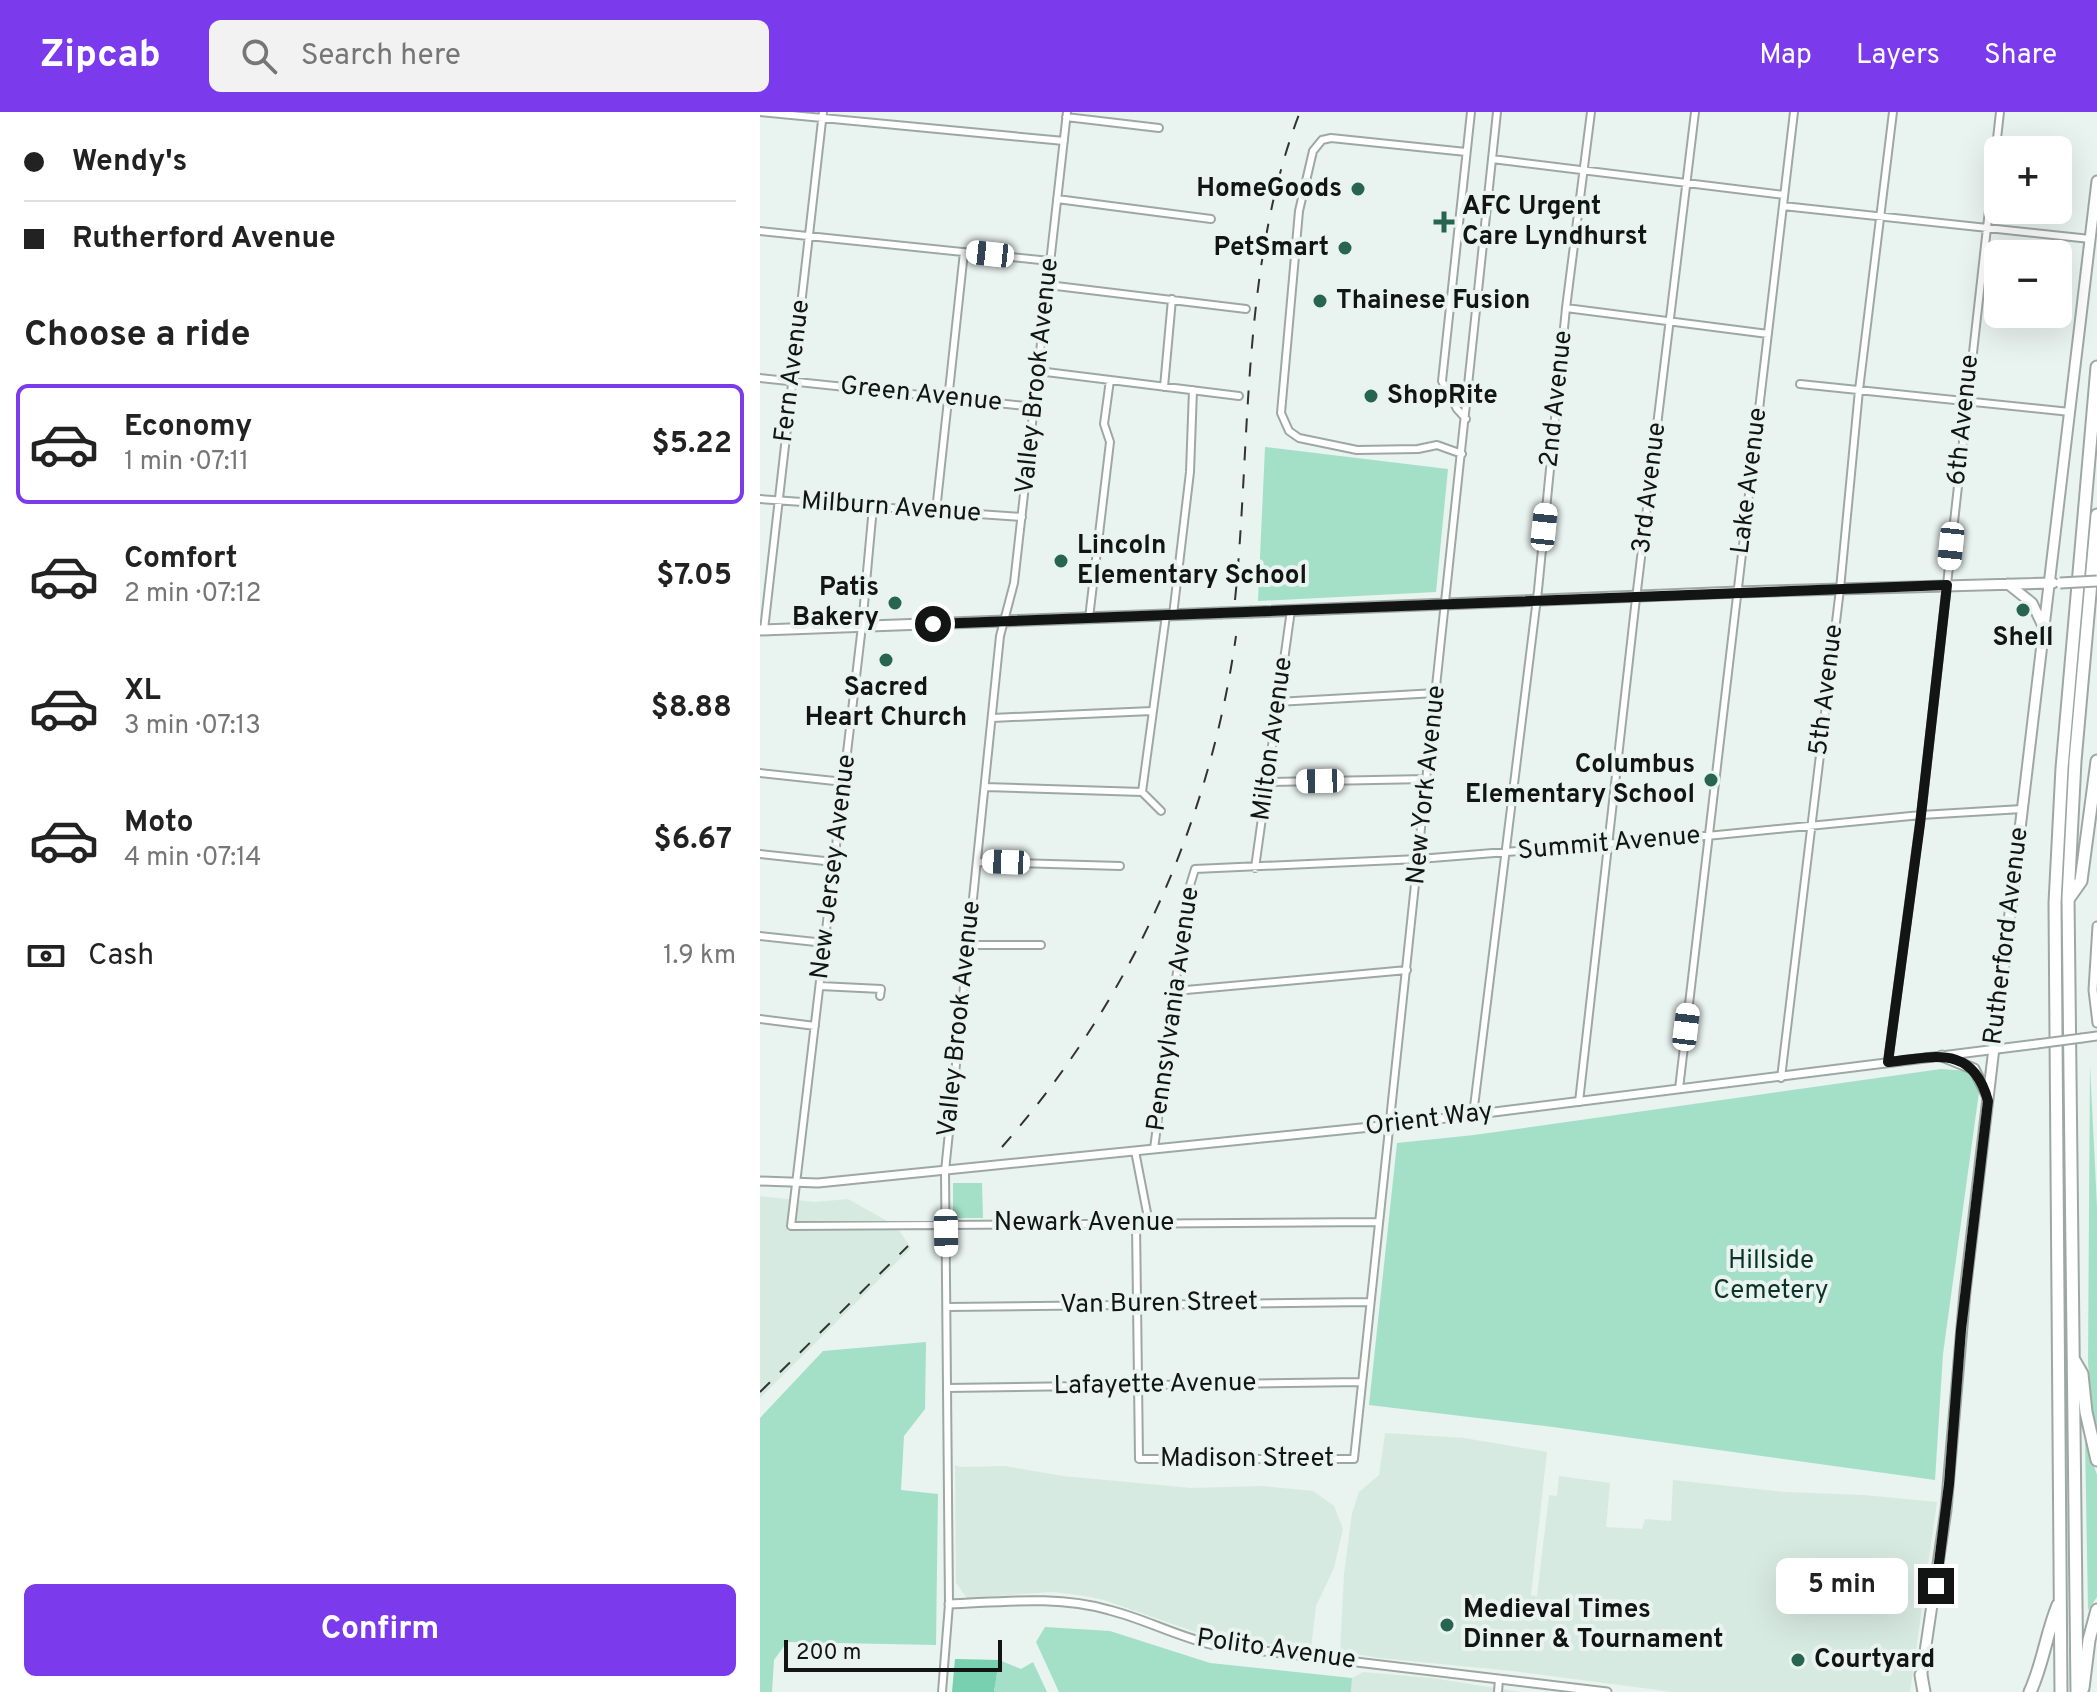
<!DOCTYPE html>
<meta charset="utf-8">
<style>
:root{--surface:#fff;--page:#f2f2f2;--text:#222;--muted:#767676;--line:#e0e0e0;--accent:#7c3aed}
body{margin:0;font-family:Overpass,sans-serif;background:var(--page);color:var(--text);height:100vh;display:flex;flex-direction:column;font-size:30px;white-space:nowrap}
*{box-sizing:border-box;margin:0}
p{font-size:26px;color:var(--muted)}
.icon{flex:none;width:44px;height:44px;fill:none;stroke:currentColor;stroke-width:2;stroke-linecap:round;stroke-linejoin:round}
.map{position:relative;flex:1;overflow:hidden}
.drawer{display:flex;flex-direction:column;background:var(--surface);width:760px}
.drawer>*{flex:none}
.hud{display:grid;align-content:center;height:176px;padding:0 24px;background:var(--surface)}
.buttons{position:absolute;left:1224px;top:24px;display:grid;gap:16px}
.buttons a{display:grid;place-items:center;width:88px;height:88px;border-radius:12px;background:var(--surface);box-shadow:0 8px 32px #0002;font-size:40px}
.scale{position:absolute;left:24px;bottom:20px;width:218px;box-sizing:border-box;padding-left:8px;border:4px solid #121514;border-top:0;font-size:22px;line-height:28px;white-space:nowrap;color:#121514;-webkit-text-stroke:6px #e9f3ef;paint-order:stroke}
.end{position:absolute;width:36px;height:36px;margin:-18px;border:10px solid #121514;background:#fff;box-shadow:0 0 0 4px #fff}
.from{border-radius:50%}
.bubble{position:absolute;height:56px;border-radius:12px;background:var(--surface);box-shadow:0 8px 32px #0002;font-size:26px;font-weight:700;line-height:56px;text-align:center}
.car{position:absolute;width:24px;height:48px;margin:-24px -12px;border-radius:10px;box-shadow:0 0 6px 2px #0007;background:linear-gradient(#fff 24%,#345 0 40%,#fff 0 76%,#345 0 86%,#fff 0)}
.hud b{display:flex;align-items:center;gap:28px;height:76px;font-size:30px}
.hud b+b{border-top:2px solid var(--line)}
.hud i{width:20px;height:20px;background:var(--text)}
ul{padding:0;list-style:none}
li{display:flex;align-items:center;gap:24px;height:120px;margin:0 16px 12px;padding:0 8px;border:4px solid transparent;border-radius:12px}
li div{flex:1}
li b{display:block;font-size:30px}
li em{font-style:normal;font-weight:700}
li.current{border-color:var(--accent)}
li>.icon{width:72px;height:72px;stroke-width:1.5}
h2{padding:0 24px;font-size:36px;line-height:96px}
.pay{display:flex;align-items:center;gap:20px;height:88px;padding:0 24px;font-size:30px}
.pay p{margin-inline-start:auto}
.primary-button{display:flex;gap:16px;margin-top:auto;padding:16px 24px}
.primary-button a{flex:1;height:92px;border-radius:12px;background:var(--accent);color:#fff;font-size:32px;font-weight:700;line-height:92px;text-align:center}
header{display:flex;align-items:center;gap:48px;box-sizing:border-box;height:112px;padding:0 40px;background:var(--accent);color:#fff}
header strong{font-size:38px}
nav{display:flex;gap:44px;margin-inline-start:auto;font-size:28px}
.search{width:560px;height:72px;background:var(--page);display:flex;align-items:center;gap:20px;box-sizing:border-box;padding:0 28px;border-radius:12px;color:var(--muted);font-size:30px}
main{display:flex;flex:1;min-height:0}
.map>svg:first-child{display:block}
.built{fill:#d7eae2}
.green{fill:#a4e0c8}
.forest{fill:#77d0af}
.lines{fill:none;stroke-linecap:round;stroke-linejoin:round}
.minor-casing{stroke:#9ea8a3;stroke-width:10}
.tertiary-casing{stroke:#9ea8a3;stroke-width:11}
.primary-casing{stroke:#9ea8a3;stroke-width:13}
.motorway-casing{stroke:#9ea8a3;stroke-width:15}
.minor{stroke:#fff;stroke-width:6}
.tertiary{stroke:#fff;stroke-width:7}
.primary{stroke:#fff;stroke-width:9}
.motorway{stroke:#fff;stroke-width:11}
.rail{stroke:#303432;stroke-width:2;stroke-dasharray:14 14;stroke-linecap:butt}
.tertiary-bridge-casing{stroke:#9ea8a3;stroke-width:11;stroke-linecap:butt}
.primary-bridge-casing{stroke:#9ea8a3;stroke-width:13;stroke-linecap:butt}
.tertiary-bridge{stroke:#fff;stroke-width:7}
.primary-bridge{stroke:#fff;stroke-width:9}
.route{stroke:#121514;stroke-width:10}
.poi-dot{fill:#286550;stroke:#e9f3ef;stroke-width:3}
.labels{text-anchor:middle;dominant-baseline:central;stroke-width:8;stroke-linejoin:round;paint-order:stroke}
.poi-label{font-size:26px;font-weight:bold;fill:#121514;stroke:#e9f3ef;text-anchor:start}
.street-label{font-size:26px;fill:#121514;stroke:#e9f3ef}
.park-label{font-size:26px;fill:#0a3427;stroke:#e9f3ef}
</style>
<header>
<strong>Zipcab</strong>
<div class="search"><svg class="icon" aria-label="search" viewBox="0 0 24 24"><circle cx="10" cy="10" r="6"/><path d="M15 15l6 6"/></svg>Search here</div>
<nav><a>Map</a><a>Layers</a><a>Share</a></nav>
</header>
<main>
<section class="drawer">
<div class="hud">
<b><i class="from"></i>Wendy's</b>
<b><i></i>Rutherford Avenue</b>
</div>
<h2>Choose a ride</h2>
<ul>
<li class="current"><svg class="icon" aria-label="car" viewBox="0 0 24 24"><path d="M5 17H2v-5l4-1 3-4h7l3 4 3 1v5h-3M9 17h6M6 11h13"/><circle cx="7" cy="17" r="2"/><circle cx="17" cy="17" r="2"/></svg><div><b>Economy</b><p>1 min · 07:11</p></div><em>$5.22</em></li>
<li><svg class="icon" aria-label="car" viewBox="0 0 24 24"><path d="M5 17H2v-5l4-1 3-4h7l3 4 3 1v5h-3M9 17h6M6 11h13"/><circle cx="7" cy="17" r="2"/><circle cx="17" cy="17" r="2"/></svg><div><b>Comfort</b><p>2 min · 07:12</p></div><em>$7.05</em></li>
<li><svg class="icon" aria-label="car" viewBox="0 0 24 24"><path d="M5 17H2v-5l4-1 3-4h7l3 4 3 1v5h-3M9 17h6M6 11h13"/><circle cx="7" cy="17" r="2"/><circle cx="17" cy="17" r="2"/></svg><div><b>XL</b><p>3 min · 07:13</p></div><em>$8.88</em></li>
<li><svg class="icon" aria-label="car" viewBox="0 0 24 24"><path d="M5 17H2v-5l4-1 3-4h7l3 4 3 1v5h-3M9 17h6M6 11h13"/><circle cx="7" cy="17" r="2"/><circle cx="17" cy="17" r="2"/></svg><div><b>Moto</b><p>4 min · 07:14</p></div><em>$6.67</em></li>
</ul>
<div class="pay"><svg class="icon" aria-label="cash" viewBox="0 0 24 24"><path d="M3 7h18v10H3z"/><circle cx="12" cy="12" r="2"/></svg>Cash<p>1.9 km</p></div>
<div class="primary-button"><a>Confirm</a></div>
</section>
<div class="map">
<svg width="1337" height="1580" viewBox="0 0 1337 1580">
<rect width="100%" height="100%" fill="#e9f3ef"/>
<!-- built -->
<path class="built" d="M0,1084L55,1090L88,1087L136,1114L151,1136L0,1286Z
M625,1321L704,1326L787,1340L771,1483L777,1484L789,1383L797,1384L799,1364L850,1371L846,1415L882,1417L885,1407L911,1409L913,1368L1025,1380L1104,1383L1177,1390L1150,1580H913L752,1559L619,1546L580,1539L584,1462L592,1401L599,1380L619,1363Z
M195,1353L200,1355L245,1354L303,1364L431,1376L501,1374L553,1379L574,1394L583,1417L574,1456L556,1494L551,1537L444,1523L344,1488L325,1484L293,1480L207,1486L196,1471Z
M603,1560L672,1566L761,1580H591L592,1566Z"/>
<!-- green -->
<path class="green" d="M505,335L688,357L676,480L498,489Z
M1330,953L1337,1095V1331C1330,1306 1331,1278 1328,1251Z
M1181,957L1208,959L1219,980L1183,1242L1175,1368L793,1315L609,1293L637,1031L714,1023Z
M193,1071H222L223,1106H193Z
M166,1230L165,1297L144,1324L141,1378L178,1382L176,1533L27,1530L14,1548L12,1580H0V1306L63,1239Z
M1325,1327L1337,1363V1485L1328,1498Z
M285,1515L350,1519L450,1551L592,1566L591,1580H299L276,1530Z
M239,1548L261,1557L273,1550L287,1580H234Z"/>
<!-- forest -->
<path class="forest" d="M195,1547L239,1548L234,1580H192Z"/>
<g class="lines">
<defs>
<path id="minor" d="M0,0L304,29
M306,5L399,16
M732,47L1024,83
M297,87L451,107
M1023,94L1330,127
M0,119L290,149
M288,173L486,197
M806,196L1008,222
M278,259L479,284
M0,266L274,295
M1040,272L1310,300
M404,275L412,187
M706,307L697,297L682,269L711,0
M702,342L677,333L658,337L597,338L539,326L529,319L521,301L539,99L553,39L562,28L571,26L706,40
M0,387L262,405
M113,395L102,514L31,1114L617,1110
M176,399L204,140
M413,503L430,360L433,278
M329,506L350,330L344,312L350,268
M4,518L63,0
M517,590L676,581
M232,606L392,599
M0,661L84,670
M506,670L667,667
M225,675L382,680L401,699
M382,680L406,503
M0,742L74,750
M217,750L360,754
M495,756L531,498
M0,824L65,831
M208,833H281
M60,874L121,877L120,884
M415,879L647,858
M0,907L55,914
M1128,950L1162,695L1240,0
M1021,966L1080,477L1099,278L1133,0
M919,977L1034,0
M819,990L875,495L935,0
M713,1003L778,478L806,196L831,0
M394,1037L427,783L435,757L659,747L957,723L1161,703L1262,697
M375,1039L389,1111
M376,1111L379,1347H594L737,0
M187,1195L610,1190
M187,1276L602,1270
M182,1580L189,1492L185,1059L240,524L254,471L307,0
M738,1580L739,1567"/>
<path id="tertiary" d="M1337,814L1333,878L1337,911
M1322,926L1337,924
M0,1069L58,1071L630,1013L1277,932
M189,1492C242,1490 297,1483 349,1498C385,1507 418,1525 454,1533L847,1580"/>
<path id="primary" d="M1248,472L1272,491L1283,514
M492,500L978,480L1293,471
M0,518L460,501
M1182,944L1214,957L1227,983
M1161,1567L1186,1398L1205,1180L1337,69"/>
<path id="motorway" d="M1309,786L1321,769L1337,649
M1314,1248L1322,1262L1326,1300L1337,1348
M1161,1563L1164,1580
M1323,1576L1329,1528L1337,1498
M1270,1580C1283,1552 1286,1522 1298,1493
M1301,1580L1295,791L1302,656L1337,255
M1317,1580L1308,786L1315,649L1337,403"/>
</defs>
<!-- minor casing -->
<use href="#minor" class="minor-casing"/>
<!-- tertiary casing -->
<use href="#tertiary" class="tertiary-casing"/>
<!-- primary casing -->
<use href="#primary" class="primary-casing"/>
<!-- motorway casing -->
<use href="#motorway" class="motorway-casing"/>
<!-- minor -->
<use href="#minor" class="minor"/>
<!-- tertiary -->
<use href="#tertiary" class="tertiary"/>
<!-- primary -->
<use href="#primary" class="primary"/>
<!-- motorway -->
<use href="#motorway" class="motorway"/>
<!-- rail -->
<path class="rail" d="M475,488C491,328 481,152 540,0
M242,1035C369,890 449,715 476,524
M0,1280L148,1134"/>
<defs>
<path id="tertiary-bridge" d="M1277,932L1322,926"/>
<path id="primary-bridge" d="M1300,471L1337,469
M460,501L492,500"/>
</defs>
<!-- tertiary-bridge casing -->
<use href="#tertiary-bridge" class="tertiary-bridge-casing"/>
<!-- primary-bridge casing -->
<use href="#primary-bridge" class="primary-bridge-casing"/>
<!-- tertiary-bridge -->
<use href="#tertiary-bridge" class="tertiary-bridge"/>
<!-- primary-bridge -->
<use href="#primary-bridge" class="primary-bridge"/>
</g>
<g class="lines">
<!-- route -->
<path class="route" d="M173,512L1187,473L1160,712L1128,950C1174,945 1213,932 1228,989L1201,1218L1189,1372L1176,1474"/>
</g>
<!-- markers -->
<g class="poi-dot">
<circle cx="598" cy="77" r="8"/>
<path d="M680 98h8v8h8v8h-8v8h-8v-8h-8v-8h8z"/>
<circle cx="585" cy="136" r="8"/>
<circle cx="560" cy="189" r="8"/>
<circle cx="611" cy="284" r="8"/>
<circle cx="301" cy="449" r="8"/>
<circle cx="135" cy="491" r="8"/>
<circle cx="1263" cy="498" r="8"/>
<circle cx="126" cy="548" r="8"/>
<circle cx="951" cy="668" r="8"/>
<circle cx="687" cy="1513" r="8"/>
<circle cx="1038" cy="1548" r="8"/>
</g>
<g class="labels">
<!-- poi labels -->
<g class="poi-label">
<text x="582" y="77" text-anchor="end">HomeGoods</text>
<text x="702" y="95">AFC Urgent<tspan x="702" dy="30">Care Lyndhurst</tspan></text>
<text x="569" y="136" text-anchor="end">PetSmart</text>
<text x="576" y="189">Thainese Fusion</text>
<text x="627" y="284">ShopRite</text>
<text x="317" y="434">Lincoln<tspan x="317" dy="30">Elementary School</tspan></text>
<text x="119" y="476" text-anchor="end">Patis<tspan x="119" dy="30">Bakery</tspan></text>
<text x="1263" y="526" text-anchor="middle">Shell</text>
<text x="126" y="576" text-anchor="middle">Sacred<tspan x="126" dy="30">Heart Church</tspan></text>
<text x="935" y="653" text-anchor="end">Columbus<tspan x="935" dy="30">Elementary School</tspan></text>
<text x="703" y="1498">Medieval Times<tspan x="703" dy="30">Dinner &amp; Tournament</tspan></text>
<text x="1054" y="1548">Courtyard</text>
</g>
<!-- street labels -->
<g class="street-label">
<text transform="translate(33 259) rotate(-83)">Fern Avenue</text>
<text transform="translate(278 264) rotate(-84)">Valley Brook Avenue</text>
<text transform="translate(161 283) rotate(6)">Green Avenue</text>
<text transform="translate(797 287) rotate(-84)">2nd Avenue</text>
<text transform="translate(1204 308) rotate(-84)">6th Avenue</text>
<text transform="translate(990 369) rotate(-83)">Lake Avenue</text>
<text transform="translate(890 376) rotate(-83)">3rd Avenue</text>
<text transform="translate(131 396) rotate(4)">Milburn Avenue</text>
<text transform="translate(1067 578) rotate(-83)">5th Avenue</text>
<text transform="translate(513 627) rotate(-82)">Milton Avenue</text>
<text transform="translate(667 673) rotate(-84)">New York Avenue</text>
<text transform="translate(849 732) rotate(-5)">Summit Avenue</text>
<text transform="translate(74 755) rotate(-83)">New Jersey Avenue</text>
<text transform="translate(1247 824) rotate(-83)">Rutherford Avenue</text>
<text transform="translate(414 897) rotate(-82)">Pennsylvania Avenue</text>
<text transform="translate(200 907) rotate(-84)">Valley Brook Avenue</text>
<text transform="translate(669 1008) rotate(-7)">Orient Way</text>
<text x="324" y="1111">Newark Avenue</text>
<text transform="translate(399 1192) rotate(-1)">Van Buren Street</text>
<text transform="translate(395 1273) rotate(-1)">Lafayette Avenue</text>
<text x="487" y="1347">Madison Street</text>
<text transform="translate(516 1538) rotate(8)">Polito Avenue</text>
</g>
<!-- park labels -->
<g class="park-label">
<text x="1011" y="1149">Hillside<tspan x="1011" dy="30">Cemetery</tspan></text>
</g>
</g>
</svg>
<div class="buttons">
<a>+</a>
<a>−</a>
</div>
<div class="scale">200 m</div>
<i class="end from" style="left:173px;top:512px"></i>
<i class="end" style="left:1176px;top:1474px"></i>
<div class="bubble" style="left:1016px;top:1446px;width:132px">5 min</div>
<i class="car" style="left:230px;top:142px;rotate:276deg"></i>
<i class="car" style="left:784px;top:415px;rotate:6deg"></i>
<i class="car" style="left:1191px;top:434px;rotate:186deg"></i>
<i class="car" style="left:560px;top:669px;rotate:269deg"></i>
<i class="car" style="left:246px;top:750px;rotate:272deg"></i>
<i class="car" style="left:926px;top:915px;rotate:7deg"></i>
<i class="car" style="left:186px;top:1121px;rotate:179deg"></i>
</div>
</main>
